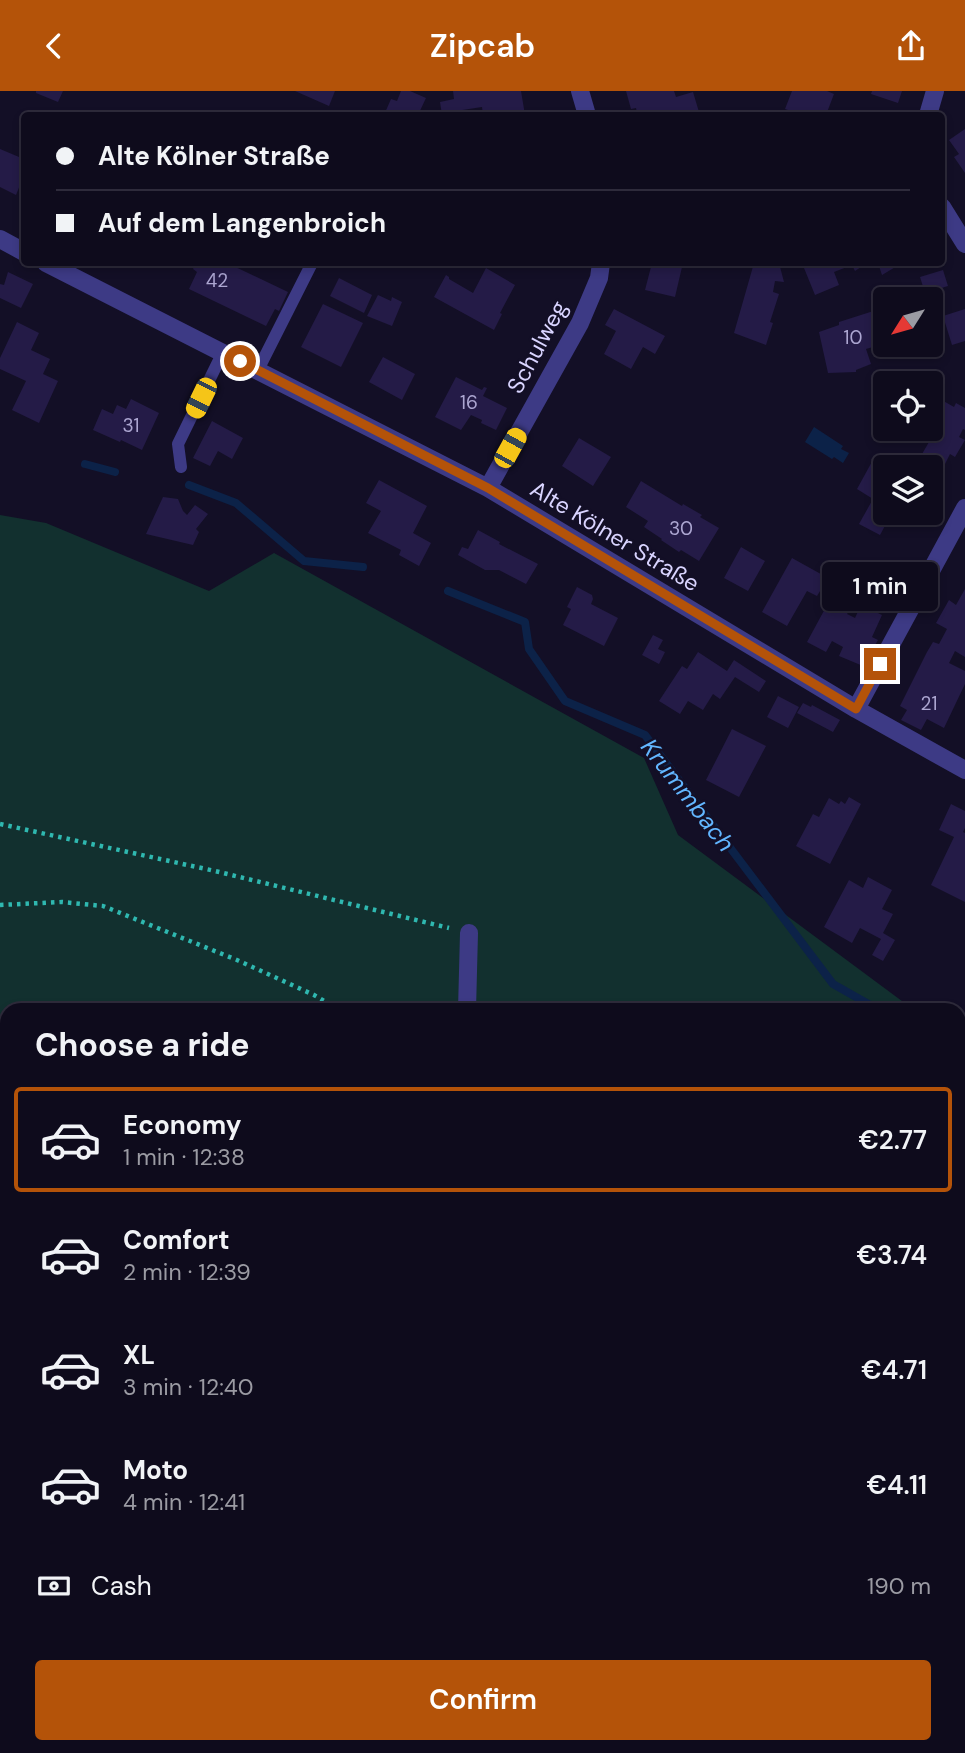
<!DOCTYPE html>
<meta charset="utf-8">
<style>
:root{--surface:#0e0b1c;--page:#1c1929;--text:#f1f3f6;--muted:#9b9ba3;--line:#2e2b3b;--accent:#b45309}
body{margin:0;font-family:"DM Sans",sans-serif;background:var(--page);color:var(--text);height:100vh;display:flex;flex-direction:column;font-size:26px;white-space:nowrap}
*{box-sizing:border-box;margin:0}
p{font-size:23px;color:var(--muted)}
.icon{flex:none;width:38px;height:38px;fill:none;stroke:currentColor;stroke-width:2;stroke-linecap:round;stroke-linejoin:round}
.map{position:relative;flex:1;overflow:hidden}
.sheet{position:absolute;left:0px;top:912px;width:966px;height:751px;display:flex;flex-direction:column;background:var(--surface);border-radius:21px 21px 0 0;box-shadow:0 4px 10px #0003,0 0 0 2px var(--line)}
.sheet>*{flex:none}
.top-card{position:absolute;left:21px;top:21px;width:924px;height:154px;border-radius:7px;box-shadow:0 4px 10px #0003,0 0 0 2px var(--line);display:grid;align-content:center;height:154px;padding:0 35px;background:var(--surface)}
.needle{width:46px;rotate:233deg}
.buttons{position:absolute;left:873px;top:196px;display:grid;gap:14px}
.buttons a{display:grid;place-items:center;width:70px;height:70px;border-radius:7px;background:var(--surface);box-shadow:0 4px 10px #0003,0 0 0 2px var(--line);font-size:35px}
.end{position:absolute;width:32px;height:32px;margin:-16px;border:9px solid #b45309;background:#fff;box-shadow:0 0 0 4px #fff}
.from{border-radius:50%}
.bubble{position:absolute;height:49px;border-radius:7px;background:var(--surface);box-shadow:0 4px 10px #0003,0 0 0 2px var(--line);font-size:23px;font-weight:600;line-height:49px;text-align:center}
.car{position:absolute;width:21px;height:42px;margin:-21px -10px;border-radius:9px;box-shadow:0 0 5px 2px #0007;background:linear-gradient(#f5c518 24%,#345 0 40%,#f5c518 0 76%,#345 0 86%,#f5c518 0)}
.top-card b{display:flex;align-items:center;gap:24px;height:66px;font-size:26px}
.top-card b+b{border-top:2px solid var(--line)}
.top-card i{width:18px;height:18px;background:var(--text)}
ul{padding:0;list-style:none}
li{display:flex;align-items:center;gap:21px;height:105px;margin:0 14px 10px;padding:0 21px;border:4px solid transparent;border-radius:7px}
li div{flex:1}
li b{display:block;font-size:26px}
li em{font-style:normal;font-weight:600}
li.selected{border-color:var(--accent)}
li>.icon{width:63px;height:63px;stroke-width:1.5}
h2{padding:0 35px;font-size:32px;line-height:84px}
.pay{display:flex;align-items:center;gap:18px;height:77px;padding:0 35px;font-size:26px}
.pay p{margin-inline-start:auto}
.button{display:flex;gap:14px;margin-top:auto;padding:14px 35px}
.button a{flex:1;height:80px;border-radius:7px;background:var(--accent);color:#fff;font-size:28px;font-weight:600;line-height:80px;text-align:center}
header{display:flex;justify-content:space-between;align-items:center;height:91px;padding:0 35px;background:var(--accent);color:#fff;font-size:32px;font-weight:600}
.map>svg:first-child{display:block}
.green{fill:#12302f}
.water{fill:#0c2248}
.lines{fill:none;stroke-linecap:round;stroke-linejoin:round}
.stream{stroke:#0c2248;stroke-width:8}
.building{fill:#241b47}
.path{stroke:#2fb8b0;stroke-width:4.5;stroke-dasharray:3.5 5;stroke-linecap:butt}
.service{stroke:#3d3a85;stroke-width:12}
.minor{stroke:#3d3a85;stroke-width:18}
.route{stroke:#b45309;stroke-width:9}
.labels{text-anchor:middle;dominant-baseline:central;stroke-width:5;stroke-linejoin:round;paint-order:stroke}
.number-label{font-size:19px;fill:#aca6d1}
.street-label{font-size:23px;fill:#d9d4ff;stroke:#130f26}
.water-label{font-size:24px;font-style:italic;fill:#62b6ff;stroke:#130f26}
</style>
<header><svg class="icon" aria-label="back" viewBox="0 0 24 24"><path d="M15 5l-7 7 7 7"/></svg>Zipcab<svg class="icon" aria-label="share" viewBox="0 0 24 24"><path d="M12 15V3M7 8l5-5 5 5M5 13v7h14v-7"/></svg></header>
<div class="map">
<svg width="965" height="1662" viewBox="0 0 965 1662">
<rect width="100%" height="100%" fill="#130f26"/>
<!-- green -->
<path class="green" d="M0,424L46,432L209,500L274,462L644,667L678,744L914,919H7V1656H959V1454L965,1460V1662H0Z
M959,952L965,957V1328L959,1335Z"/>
<!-- water -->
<path class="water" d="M814,336L843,355L841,358L849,362L843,372L834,366L832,368L805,351Z"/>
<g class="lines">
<!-- stream -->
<path class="stream" d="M85,373L115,381
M189,394L236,412L304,470L363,476
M448,500L525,531L529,558L565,610L645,644L833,893L879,919
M959,962L965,966
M0,1121L7,1118
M959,1490L965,1499"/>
</g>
<!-- building -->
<path class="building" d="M36,0H63L58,11L36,2Z
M295,0H335L329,15Z
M401,0H410L426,7L418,24H384L391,8L397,10Z
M453,0H521L525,24H483L482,16L456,20L457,24H442L440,11L454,8Z
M626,0H674L676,6L693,1L699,21L691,24H632L637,22L636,17L631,18Z
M792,0H827L834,3L826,24H803L785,18Z
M872,0H902L898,12L871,3Z
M965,38V82L954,66L959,63L949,49Z
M24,52V84L16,104L0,96V58L19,66Z
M196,172H227L288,201L279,220L275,218L266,235L189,198L197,181L193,178Z
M652,172H678L677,175L682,176L675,206L645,199Z
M754,172H779L784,191L775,190L773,201L779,203L770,231L773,232L766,254L734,242Z
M815,172H867L855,180L852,174L834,181L839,194L815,204L804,177Z
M878,172H902L882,184Z
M486,177L515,194L500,222L502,223L494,239L434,206L446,184L449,186V188L473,202Z
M943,179L948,195L925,202L920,186Z
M8,181L33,193L21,217L0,207V193L4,194Z
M339,187L372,204L364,222L330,205Z
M378,204L391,210L392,206L402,211L392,235L367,225Z
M323,213L363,232L341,276L301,256Z
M886,216V252L866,258L871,273L856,279V281L828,282L819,241L839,234V231Z
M614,218L665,245L655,263L643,256L631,278L604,263L616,240L605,234Z
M965,218V250L952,254L943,225Z
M17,231L39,242L31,259L50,268L43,283L58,290L39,332L12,319L26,290L0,278V267Z
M383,266L415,283L402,309L369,291Z
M456,286L482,299L484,296L487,297L483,305L507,317L496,339L481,332L482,329L471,324L461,339L435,326Z
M931,303L954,316L956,312L965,317V339L963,338L959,346L965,349L955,366L950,363L934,395L938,397L931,409V376H910L914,368L918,370L929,351L911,341L913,338H931Z
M131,308L159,322L142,359L121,349L120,351L93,339L102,318L113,323L117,314L126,318Z
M212,330L243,347L232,368L218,360L210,375L193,367Z
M579,347L611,366L593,395L562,375Z
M880,363L900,376H886V422H892L880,444L859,433L873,408L857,398L874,367Z
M379,389L427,415L413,442L431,452L419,475L399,464L401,459L368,442L381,420L366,412Z
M641,390L682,415L683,413L702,424L700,426L719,437L699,470L681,459L679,461L661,449L662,448L644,436L648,430L626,416Z
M163,406L178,408L183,420L187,424L195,414L208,423L196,438L199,441L193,454L146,443Z
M898,422H924L918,432Z
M478,439L500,451L499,453L538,473L526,493L499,479H485L458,464L462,456L468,458Z
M741,456L765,470L748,500L724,487Z
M792,467L828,487L817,505L807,500L787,535L762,521Z
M577,496L592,504L593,508L591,513L618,527L604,555L563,534L571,518L567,516Z
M965,498V566L955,560L949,572L965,580V593L944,637L927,628L921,639L901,629L907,619L900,615L927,561L933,551L939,553L947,538L936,532L949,509L956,514Z
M833,503L853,514L847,523L855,527L861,514L882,524L872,546L878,549L863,575L839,565L843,556L832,550L826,561L807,551Z
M653,544L663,549L658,558L665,561L659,573L642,564Z
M698,561L727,580L734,569L766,590L759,601L735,586L720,608L713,603L703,619L688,610L680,623L659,610L682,575L687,578Z
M778,605L799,616L788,637L767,626Z
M803,612L811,616L812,614L840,629L833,641L797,622Z
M732,638L766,655L739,706L706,689Z
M849,706L861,713L830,773L796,755L813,723L819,726L829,707L839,713L841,710L845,713Z
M951,713L965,720V737L963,741L965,742V811L931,794L954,746L939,739Z
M868,786L892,799L882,818L893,823L883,842L895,849L883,870L872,864L881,848L860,837L852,852L824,836L849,789L863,797Z
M962,1106L965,1108V1173L959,1183V1110Z
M960,1362L965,1366V1420L959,1415Z"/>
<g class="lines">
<!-- path -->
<path class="path" d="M0,733L215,780L449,837
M0,814L62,811L103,815L237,869L314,904L340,919
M0,1263L7,1269
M315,1656L320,1662"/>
<!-- service -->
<path class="service" d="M258,279L312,172
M181,376L178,353L223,261"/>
<!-- minor -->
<path class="minor" d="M580,0L587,24
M928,24L935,0
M942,116L965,153
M0,148L24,161
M46,172L488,397L856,618L965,679
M488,397L580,232L599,187L601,172
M856,618L965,417
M467,919L469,842
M959,1326L965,1330"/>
</g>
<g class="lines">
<!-- route -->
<path class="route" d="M240,270L488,397L856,618L880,573"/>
</g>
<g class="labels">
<!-- number labels -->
<g class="number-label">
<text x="217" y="189">42</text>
<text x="853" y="246">10</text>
<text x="469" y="311">16</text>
<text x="131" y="334">31</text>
<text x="681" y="437">30</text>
<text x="929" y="612">21</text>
</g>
<!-- street labels -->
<g class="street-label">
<text transform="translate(537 256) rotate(-62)">Schulweg</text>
<text transform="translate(615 445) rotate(31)">Alte Kölner Straße</text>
</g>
<!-- water labels -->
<g class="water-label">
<text transform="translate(688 704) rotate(52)">Krummbach</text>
</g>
</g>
</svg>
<div class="buttons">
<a><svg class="needle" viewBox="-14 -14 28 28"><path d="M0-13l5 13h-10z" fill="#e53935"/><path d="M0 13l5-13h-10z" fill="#9b9ba3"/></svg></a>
<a><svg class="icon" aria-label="locate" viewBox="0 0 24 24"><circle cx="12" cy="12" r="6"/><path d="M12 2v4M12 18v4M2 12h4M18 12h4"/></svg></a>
<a><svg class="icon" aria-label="layers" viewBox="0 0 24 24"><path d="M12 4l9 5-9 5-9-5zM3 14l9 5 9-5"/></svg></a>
</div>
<i class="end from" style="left:240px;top:270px"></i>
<i class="end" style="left:880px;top:573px"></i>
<div class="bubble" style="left:822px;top:471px;width:116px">1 min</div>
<i class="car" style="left:201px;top:307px;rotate:206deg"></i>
<i class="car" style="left:510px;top:357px;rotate:29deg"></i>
<div class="top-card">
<b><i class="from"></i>Alte Kölner Straße</b>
<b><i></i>Auf dem Langenbroich</b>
</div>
<section class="sheet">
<h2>Choose a ride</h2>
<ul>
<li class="selected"><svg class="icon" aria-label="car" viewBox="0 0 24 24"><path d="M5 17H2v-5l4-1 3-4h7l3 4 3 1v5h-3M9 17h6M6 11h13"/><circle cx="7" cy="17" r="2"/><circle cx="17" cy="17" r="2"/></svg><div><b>Economy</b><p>1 min · 12:38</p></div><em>€2.77</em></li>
<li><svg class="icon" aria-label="car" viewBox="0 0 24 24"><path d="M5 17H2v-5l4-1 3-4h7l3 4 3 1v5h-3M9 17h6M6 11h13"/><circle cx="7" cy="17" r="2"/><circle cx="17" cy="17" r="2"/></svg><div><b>Comfort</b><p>2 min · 12:39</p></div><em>€3.74</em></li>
<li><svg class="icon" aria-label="car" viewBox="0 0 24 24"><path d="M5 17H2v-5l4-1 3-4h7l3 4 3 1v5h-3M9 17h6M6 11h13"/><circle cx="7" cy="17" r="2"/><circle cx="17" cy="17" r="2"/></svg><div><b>XL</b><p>3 min · 12:40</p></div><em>€4.71</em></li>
<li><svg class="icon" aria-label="car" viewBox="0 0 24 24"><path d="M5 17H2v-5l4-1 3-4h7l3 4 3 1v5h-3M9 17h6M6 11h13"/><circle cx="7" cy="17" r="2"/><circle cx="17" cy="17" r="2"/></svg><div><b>Moto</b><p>4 min · 12:41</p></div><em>€4.11</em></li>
</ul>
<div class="pay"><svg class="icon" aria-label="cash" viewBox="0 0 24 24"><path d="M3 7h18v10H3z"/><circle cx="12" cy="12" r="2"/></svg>Cash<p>190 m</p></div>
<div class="button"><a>Confirm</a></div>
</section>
</div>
